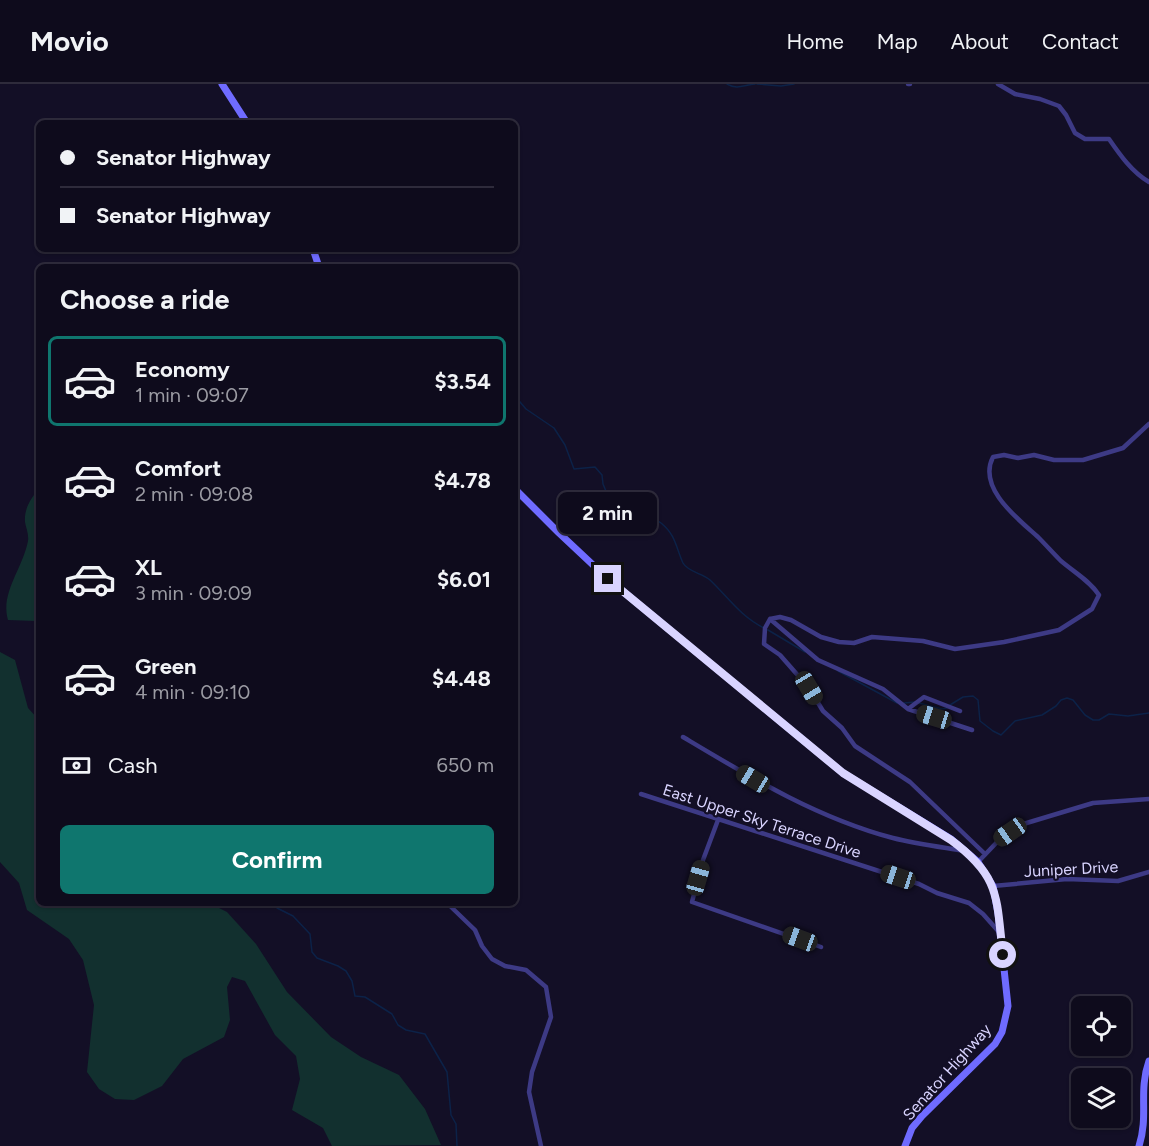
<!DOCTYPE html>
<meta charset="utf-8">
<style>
:root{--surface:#0e0b1c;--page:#171425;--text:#f1f3f6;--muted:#9b9ba3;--line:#2e2b3b;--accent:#0f766e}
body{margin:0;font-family:Figtree,sans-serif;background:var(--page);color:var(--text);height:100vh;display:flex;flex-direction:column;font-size:22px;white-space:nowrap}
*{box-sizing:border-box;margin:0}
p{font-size:20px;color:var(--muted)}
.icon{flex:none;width:33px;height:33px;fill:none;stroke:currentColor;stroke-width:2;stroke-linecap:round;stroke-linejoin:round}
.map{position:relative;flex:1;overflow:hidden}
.panel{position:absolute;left:36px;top:180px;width:482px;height:642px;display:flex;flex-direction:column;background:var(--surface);border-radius:9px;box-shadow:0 2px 4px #0004,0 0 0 2px var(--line)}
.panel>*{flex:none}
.hud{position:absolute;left:36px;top:36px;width:482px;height:132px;border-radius:9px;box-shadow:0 2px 4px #0004,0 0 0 2px var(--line);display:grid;align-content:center;height:132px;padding:0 24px;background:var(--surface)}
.tools{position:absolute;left:1071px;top:912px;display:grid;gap:12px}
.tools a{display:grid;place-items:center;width:60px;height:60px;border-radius:9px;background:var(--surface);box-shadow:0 2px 4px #0004,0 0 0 2px var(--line);font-size:30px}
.end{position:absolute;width:27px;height:27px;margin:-14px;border:8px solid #d9d4ff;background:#111;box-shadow:0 0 0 3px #111}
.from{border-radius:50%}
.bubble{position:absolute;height:42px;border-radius:9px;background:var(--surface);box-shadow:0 2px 4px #0004,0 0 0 2px var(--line);font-size:20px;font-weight:700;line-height:42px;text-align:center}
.car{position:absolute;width:18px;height:36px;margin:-18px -9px;border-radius:8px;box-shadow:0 0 4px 2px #0007;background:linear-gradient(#222 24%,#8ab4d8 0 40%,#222 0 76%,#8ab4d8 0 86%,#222 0)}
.hud b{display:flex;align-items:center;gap:21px;height:57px;font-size:22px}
.hud b+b{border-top:2px solid var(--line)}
.hud i{width:15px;height:15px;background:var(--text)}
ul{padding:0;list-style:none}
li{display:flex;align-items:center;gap:18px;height:90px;margin:0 12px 9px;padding:0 12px;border:3px solid transparent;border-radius:9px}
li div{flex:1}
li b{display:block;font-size:22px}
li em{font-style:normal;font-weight:700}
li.on{border-color:var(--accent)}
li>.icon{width:54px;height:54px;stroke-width:1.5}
h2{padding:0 24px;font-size:27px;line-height:72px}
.pay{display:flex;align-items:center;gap:15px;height:66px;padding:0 24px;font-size:22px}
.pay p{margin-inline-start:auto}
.button{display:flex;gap:12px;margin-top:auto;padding:12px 24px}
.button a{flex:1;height:69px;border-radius:9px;background:var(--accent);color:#fff;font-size:24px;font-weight:700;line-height:69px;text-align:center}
header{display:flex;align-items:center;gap:36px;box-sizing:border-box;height:84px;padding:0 30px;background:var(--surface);border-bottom:2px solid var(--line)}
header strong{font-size:28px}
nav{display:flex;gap:33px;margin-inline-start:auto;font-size:21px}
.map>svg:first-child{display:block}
.green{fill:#12302f}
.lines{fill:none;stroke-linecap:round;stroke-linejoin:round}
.stream{stroke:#0c2248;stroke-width:1.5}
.street{stroke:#3d3a85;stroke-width:4.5}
.secondary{stroke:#6f6bff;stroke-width:7}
.route{stroke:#d9d4ff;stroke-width:8}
.labels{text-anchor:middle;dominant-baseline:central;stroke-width:4.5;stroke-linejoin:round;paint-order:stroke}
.street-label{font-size:16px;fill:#d9d4ff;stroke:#130f26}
</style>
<header>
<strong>Movio</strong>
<nav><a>Home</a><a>Map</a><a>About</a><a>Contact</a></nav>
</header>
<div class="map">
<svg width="1149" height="1062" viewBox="0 0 1149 1062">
<rect width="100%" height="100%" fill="#130f26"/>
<!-- green -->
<path class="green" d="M39,404V533L36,537L8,536C0,509 23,484 28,457C29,450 26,444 25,438C24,424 31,415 39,404Z
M0,568L15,576L28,624L39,636V819H209L227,828L256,860L287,908L331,953L361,973L399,991L425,1025L441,1061L332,1062L323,1044L292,1026L300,995L296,972L275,951L245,897L232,893L227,903L230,936L224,953L183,975L162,1002L134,1016L115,1015L99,1005L87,988L94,921L83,876L69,855L27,826L19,799L0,778Z"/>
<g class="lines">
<!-- stream -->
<path class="stream" d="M727,0C737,6 744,1 755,0
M757,0L781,2L794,0
M514,311L526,325L554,344L565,361L574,385L595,383L602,391L603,400L608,412C623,424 645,427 661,439C676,451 676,464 683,479C688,488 702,489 710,496C727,512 741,533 764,544
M768,546L805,568
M838,587L897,619
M904,619L915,618
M919,619L942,625L947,624
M950,621L963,613L973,612L978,616L980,637L993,647L1001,651L1015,637L1042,631L1056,622L1061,616L1067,614L1073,616L1085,631L1093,636H1099L1109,630L1128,632L1149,629
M278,819L277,824L293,832L310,850L312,868L317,874L338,882L346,887L352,897L355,912L365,913L392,930L398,941L406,946L425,950L447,988L451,1031L456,1040L457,1062"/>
<!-- street -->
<path class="street" d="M908,0H910
M998,0L1015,10L1040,15L1059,22L1066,31L1075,49L1085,55H1109C1120,71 1132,88 1149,98
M770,535L818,576L883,605L908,625L972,646
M908,625L924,613L960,627
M683,653C750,693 817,734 893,754C916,760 941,763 965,767
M641,710L919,800L937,809L969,819L983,830L999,848
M718,736L703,776L692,818L821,863
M985,770L910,698L855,662L842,644L823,627L809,604L780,571L764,560L765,544L770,535L780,533L791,536L821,553L839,558L854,559L872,553L923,557L955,565L1004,558L1059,546L1092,525L1099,511C1090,497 1074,488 1061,477C1053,469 1046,461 1038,453C1018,435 977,404 993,373L1004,371L1018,374L1034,371L1054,376H1083L1123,364L1149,340
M978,778L999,756L1020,741L1093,719L1149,715
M993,802L1067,795L1118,797L1149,788
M447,819L475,846L482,862L492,875L505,882L526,886L546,903L551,933L532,988L529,1008L541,1062"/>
<!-- secondary -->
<path class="secondary" d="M222,0L247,39
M313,165L319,183
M514,404L559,449L608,495L843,689L951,755L978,778L993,802L998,829L1008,922L1002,948L995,960L922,1032L912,1044L905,1062
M1139,1062C1149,1031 1138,1008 1149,977"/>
</g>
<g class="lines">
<!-- route -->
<path class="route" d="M608,495L843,689L951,756C1001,793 996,813 1003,871"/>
</g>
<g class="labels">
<!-- street labels -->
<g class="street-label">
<text transform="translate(762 737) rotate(18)">East Upper Sky Terrace Drive</text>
<text transform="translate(1071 785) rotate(-3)">Juniper Drive</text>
<text transform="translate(947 988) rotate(-48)">Senator Highway</text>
</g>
</g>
</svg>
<div class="tools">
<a><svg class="icon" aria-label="locate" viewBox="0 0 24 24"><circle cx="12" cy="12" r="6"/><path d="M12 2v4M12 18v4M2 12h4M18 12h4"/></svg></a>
<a><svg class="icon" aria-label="layers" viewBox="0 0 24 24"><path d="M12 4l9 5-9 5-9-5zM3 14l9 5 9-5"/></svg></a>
</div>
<i class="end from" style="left:1003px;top:871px"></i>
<i class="end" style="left:608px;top:495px"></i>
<div class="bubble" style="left:558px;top:408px;width:99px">2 min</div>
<i class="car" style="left:809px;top:604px;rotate:149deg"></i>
<i class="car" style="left:934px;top:633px;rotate:287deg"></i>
<i class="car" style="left:753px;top:695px;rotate:301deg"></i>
<i class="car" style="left:1010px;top:748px;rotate:235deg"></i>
<i class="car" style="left:898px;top:793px;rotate:288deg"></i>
<i class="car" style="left:698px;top:794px;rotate:16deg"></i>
<i class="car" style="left:800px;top:855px;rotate:290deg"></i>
<div class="hud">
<b><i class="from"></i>Senator Highway</b>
<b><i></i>Senator Highway</b>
</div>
<section class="panel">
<h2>Choose a ride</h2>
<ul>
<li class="on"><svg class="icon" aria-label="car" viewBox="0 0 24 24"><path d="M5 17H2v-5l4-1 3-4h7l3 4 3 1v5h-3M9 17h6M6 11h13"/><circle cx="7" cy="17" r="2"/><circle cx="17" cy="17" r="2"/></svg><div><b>Economy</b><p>1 min · 09:07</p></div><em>$3.54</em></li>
<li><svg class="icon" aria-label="car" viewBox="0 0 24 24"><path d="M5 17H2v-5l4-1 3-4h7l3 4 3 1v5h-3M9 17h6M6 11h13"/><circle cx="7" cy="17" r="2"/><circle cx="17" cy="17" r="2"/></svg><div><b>Comfort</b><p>2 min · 09:08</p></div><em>$4.78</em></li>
<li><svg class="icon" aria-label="car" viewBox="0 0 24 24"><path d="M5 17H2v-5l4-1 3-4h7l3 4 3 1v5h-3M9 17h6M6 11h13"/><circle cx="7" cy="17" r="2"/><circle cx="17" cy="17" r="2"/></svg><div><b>XL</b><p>3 min · 09:09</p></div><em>$6.01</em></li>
<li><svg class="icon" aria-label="car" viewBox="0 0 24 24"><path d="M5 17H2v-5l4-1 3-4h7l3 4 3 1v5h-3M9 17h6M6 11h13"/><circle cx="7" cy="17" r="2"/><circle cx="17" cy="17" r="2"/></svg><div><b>Green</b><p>4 min · 09:10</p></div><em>$4.48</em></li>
</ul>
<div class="pay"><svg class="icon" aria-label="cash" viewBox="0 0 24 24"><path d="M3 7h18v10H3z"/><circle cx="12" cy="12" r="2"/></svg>Cash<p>650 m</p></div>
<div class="button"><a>Confirm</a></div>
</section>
</div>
